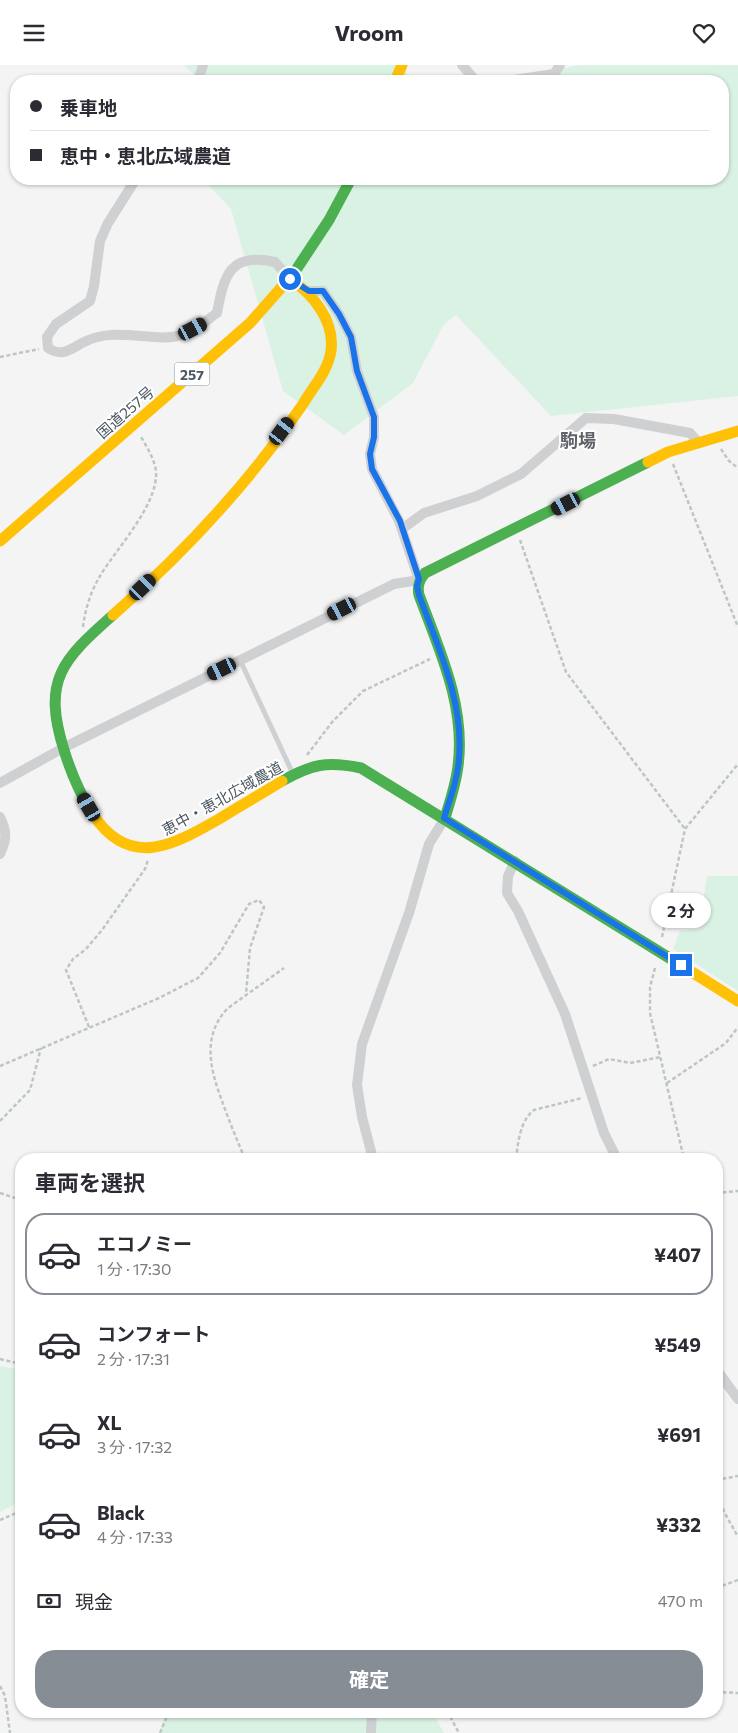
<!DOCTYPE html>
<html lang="ja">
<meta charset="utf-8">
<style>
:root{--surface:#fff;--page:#f7f7f7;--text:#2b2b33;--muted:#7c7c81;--line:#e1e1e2;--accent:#868d94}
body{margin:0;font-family:Commissioner,"Noto Sans JP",sans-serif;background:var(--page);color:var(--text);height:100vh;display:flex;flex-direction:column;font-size:19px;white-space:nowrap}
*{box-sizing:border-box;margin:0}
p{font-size:16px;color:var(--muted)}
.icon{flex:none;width:28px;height:28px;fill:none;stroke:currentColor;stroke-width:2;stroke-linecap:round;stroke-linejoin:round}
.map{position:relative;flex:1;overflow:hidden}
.drawer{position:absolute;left:15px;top:1088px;width:708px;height:565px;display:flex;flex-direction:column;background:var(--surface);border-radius:20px;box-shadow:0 1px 4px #0004}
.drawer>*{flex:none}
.guide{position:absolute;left:10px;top:10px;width:719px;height:110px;border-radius:20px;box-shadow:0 1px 4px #0004;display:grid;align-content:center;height:110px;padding:0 20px;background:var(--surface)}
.end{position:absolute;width:22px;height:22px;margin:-11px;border:6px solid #1a73e8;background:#fff;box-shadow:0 0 0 2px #fff}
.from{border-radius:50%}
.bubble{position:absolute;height:35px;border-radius:18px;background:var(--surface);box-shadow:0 1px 4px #0004;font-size:16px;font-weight:700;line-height:35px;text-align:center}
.car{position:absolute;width:15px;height:30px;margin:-15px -8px;border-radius:6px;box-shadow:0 0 4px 1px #0007;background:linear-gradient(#222 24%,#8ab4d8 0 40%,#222 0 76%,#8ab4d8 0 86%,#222 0)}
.guide b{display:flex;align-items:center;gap:18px;height:48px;font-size:19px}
.guide b+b{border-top:1px solid var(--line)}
.guide i{width:12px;height:12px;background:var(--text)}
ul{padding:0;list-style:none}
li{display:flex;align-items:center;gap:15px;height:82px;margin:0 10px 8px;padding:0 10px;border:2px solid transparent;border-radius:20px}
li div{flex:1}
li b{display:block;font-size:19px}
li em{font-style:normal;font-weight:700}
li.active{border-color:var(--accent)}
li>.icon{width:45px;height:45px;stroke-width:1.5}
h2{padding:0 20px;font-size:22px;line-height:60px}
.pay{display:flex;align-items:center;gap:12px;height:55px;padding:0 20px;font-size:19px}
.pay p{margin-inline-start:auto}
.primary-button{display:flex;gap:10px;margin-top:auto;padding:10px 20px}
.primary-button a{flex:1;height:58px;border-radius:20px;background:var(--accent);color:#fff;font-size:20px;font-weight:700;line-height:58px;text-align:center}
header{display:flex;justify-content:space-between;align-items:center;height:65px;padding:0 20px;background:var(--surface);font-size:22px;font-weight:700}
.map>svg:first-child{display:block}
.green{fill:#d9f2e3}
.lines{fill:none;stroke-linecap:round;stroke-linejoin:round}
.path{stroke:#bcc7c4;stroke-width:2.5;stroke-dasharray:4 2.5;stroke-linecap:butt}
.lane{stroke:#ced0d2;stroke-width:5}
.street{stroke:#ced0d2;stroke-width:10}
.fast{stroke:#4caf50;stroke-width:11}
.slow{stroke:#ffc107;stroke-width:11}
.route{stroke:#1a73e8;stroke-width:6}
.labels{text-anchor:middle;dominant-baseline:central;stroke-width:4;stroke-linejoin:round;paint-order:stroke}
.shield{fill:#fff;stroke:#808990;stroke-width:1}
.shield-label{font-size:14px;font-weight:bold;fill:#4a5661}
.street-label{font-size:15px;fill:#4a5661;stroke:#fff}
.quarter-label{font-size:18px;font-weight:bold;fill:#5f6368;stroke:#fff}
</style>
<header><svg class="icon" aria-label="menu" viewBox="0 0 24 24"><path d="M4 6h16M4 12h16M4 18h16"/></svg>Vroom<svg class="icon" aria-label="heart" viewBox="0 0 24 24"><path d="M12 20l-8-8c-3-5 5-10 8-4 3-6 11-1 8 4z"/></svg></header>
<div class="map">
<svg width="738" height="1668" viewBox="0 0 738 1668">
<rect width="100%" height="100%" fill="#f4f4f4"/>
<!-- green -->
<path class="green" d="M184,0H403L411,16H200Z
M579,0H738V331L551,351L456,250L444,259L413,318L344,370L283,326L231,144L203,114H722V16H525L529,11Z
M707,811H738V926L673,884L680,866L699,864Z
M0,1301L21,1305V1436L0,1447Z
M167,1646H432L444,1668H159Z"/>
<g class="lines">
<!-- path -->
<path class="path" d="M0,292L39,284
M721,384L729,396L738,403
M673,399L738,562
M520,475L566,607L685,764
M83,562C85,544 91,526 100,511C116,484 158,440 156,407C155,395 147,382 141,372
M307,690L333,656L363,626L430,594
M662,872L685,764L738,699
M655,903L650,922V948L684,1094
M89,962L66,905L73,894L86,884L102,865L145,804L148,795
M0,1001L159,933L198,913L220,888L249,839L259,835L264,842L250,883L246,929
M593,1001L609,994L630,998L661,992
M667,1018L726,978L738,962
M0,1056L30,1025L41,983
M245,1094C238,1077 231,1061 225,1044C212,1010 199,973 228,943L284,903
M516,1094C518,1077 520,1056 534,1045L582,1033
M0,1128L21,1135
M716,1128L738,1126
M0,1294L21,1299
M716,1415L738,1411
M716,1432L738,1472
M0,1455L21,1446
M716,1523L738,1515
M0,1621L5,1631L10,1668
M716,1627L738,1628
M447,1646L459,1668
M160,1668L169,1646"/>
<!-- lane -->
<path class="lane" d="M240,595L293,709"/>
<!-- street -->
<path class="street" d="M462,0L476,16
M198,16L203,0
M506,16L554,9L560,0
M136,114L108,158L100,176L94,221L90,236L56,259L47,272L48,283C61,292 70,285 82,278C117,259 154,280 185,269C197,264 207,255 217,248C224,209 231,187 275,197L290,214
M402,464L424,448L477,431L521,409L586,353L614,354L690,368L699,378
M0,718L63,683L394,519L419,515L399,456L372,404L370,389L374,372V352L357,306L351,272L339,249L323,226H309
M0,752C7,766 7,774 0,789
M515,796L508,811L507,828L518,846L565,949L604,1068L617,1094
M373,1094L362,1052L357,1020L362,979L409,848L429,779L445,753
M716,1304L738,1334
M371,1668L372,1646"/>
<!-- fast -->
<path class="fast" d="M294,208L329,155L351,114
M282,716C312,699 327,696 361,703L684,902
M94,751C81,731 71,708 64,685C42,615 62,595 113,550
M445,753C450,736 456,719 458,701C466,641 439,584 419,530C417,521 419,515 425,508L648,397"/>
<!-- slow -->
<path class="slow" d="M395,16L402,0
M648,397L668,387L738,366
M0,476L250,258L294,208
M113,550C185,487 249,418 303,339C313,322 328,306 331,286C335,256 313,229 290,214
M94,751C131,805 175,779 219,754C240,741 261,729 282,716
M684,902L738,936"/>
</g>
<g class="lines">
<!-- route -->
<path class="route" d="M290,214L309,226H323L339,249L351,272L357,306L374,352V372L370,389L372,404L400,456L419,514L417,521L419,530C438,582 464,637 459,693C458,713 450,734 444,753L681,900"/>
</g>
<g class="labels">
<!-- shield labels -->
<rect class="shield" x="174.5" y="297.5" width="35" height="23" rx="4"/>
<g class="shield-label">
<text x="192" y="309">257</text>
</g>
<!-- street labels -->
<g class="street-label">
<text transform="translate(125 347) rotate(-41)">国道257号</text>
<text transform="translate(222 733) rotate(-29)">恵中・恵北広域農道</text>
</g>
<!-- quarter labels -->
<g class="quarter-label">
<text x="578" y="375">駒場</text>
</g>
</g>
</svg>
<i class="end from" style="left:290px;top:214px"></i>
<i class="end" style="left:681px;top:900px"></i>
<div class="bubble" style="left:651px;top:828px;width:60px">2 分</div>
<i class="car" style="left:193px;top:264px;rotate:62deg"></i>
<i class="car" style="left:282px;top:366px;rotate:37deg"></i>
<i class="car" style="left:566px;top:439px;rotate:243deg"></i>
<i class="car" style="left:143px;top:522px;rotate:46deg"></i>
<i class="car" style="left:342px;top:544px;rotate:243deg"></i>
<i class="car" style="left:222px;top:604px;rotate:244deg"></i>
<i class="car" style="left:89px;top:742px;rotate:330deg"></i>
<div class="guide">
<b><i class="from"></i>乗車地</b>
<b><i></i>恵中・恵北広域農道</b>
</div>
<section class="drawer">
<h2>車両を選択</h2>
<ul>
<li class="active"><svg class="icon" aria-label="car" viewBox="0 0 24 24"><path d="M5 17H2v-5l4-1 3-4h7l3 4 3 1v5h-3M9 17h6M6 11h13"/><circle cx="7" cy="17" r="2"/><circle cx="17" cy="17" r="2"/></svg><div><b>エコノミー</b><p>1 分 · 17:30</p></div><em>¥407</em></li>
<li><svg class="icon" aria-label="car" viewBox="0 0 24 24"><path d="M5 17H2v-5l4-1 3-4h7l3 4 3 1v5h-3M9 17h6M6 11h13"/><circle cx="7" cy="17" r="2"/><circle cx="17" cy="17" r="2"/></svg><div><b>コンフォート</b><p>2 分 · 17:31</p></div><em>¥549</em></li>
<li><svg class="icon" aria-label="car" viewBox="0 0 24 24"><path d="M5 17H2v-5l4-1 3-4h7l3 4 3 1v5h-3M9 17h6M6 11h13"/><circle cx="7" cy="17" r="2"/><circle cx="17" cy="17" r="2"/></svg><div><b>XL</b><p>3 分 · 17:32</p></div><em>¥691</em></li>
<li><svg class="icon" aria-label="car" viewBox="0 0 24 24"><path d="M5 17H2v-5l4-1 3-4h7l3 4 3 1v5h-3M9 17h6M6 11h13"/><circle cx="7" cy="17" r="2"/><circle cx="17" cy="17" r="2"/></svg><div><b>Black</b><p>4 分 · 17:33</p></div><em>¥332</em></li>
</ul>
<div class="pay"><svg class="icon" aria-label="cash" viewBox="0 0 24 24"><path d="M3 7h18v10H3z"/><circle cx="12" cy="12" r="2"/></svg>現金<p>470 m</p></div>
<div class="primary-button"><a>確定</a></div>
</section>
</div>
